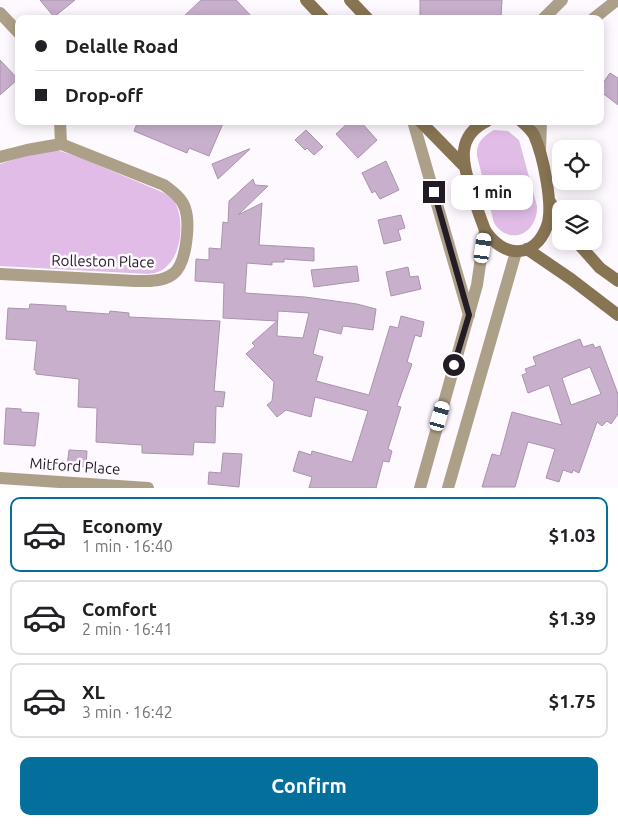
<!DOCTYPE html>
<meta charset="utf-8">
<style>
:root{--surface:#fff;--page:#f6f6f6;--text:#202124;--muted:#757577;--line:#e0e0e0;--accent:#046f9b}
body{margin:0;font-family:Ubuntu,sans-serif;background:var(--page);color:var(--text);height:100vh;display:flex;flex-direction:column;font-size:19px;white-space:nowrap}
*{box-sizing:border-box;margin:0}
p{font-size:16px;color:var(--muted)}
.icon{flex:none;width:28px;height:28px;fill:none;stroke:currentColor;stroke-width:2;stroke-linecap:round;stroke-linejoin:round}
.map{position:relative;height:488px;overflow:hidden}
.panel{display:flex;flex-direction:column;background:var(--surface);flex:1}
.panel>*{flex:none}
.hud{position:absolute;left:15px;top:15px;width:589px;height:110px;border-radius:10px;box-shadow:0 2px 12px #0003;display:grid;align-content:center;height:110px;padding:0 20px;background:var(--surface)}
.fabs{position:absolute;left:552px;top:140px;display:grid;gap:10px}
.fabs a{display:grid;place-items:center;width:50px;height:50px;border-radius:10px;background:var(--surface);box-shadow:0 2px 12px #0003;font-size:25px}
.end{position:absolute;width:22px;height:22px;margin:-11px;border:6px solid #231b25;background:#fff;box-shadow:0 0 0 2px #fff}
.from{border-radius:50%}
.bubble{position:absolute;height:35px;border-radius:10px;background:var(--surface);box-shadow:0 2px 12px #0003;font-size:16px;font-weight:700;line-height:35px;text-align:center}
.car{position:absolute;width:15px;height:30px;margin:-15px -8px;border-radius:6px;box-shadow:0 0 4px 1px #0007;background:linear-gradient(#fff 24%,#345 0 40%,#fff 0 76%,#345 0 86%,#fff 0)}
.hud b{display:flex;align-items:center;gap:18px;height:48px;font-size:19px}
.hud b+b{border-top:1px solid var(--line)}
.hud i{width:12px;height:12px;background:var(--text)}
ul{padding:9px 0 0;list-style:none}
li{display:flex;align-items:center;gap:15px;height:75px;margin:0 10px 8px;padding:0 10px;border:2px solid var(--line);border-radius:10px}
li div{flex:1}
li b{display:block;font-size:19px}
li em{font-style:normal;font-weight:700}
li.on{border-color:var(--accent)}
li>.icon{width:45px;height:45px;stroke-width:1.5}
.button{display:flex;gap:10px;margin-top:auto;padding:10px 20px}
.button a{flex:1;height:58px;border-radius:10px;background:var(--accent);color:#fff;font-size:20px;font-weight:700;line-height:58px;text-align:center}
.map>svg:first-child{display:block}
.green{fill:#e0bce6}
.building{fill:#c8b0cc;stroke:#a993ad;fill-rule:evenodd}
.lines{fill:none;stroke-linecap:round;stroke-linejoin:round}
.street{stroke:#ada089;stroke-width:12}
.secondary{stroke:#877453;stroke-width:12}
.route{stroke:#231b25;stroke-width:6}
.labels{text-anchor:middle;dominant-baseline:central;stroke-width:5;stroke-linejoin:round;paint-order:stroke}
.street-label{font-size:15px;fill:#231b25;stroke:#fef9ff}
</style>
<div class="map">
<svg width="618" height="488" viewBox="0 0 618 488">
<rect width="100%" height="100%" fill="#fef9ff"/>
<!-- green -->
<path class="green" d="M494,130L508,131L519,140L537,206C538,233 510,247 494,223L477,156C476,143 483,136 494,130Z
M57,150L81,158L162,192C166,194 171,197 174,201C185,218 182,254 166,267C161,272 155,273 148,274L0,266V164L37,152Z"/>
<!-- building -->
<path class="building" d="M40,0H75L54,17Z
M201,0H236L254,19H181Z
M420,0H502L501,18L480,17V19H420Z
M0,60L18,79L0,95Z
M610,73L618,78V105L600,91V87Z
M138,121H224L209,156L189,148L187,153L134,131Z
M350,121H360L377,140L358,158L336,134Z
M306,130L323,147L314,155L307,148L305,150L295,140Z
M249,149H250L218,179L212,164Z
M386,161L399,190L380,199L375,191L372,193L362,173Z
M253,179L255,185L268,186L238,215L262,203L259,245L314,248V261L284,259V262H272V265L247,263L245,293L305,297L357,304L376,309L373,330L343,326L341,334L319,329L313,354L323,357L316,381L369,395L390,326L398,328L401,316L424,322L421,337L415,335L407,362L412,364L397,406L401,407L388,449L392,451L389,462L383,461L376,488H309L312,477L293,471L299,451L311,455L312,451L352,462L368,411L315,397L311,417L286,410L277,417L267,405L272,401L274,382L246,354L255,346L252,343L277,321L223,318L224,283L195,281L196,259L209,260V248L221,249L223,222L228,223L229,201ZM278,311L309,313L303,338L277,336Z
M401,215L405,228L398,230L401,240L384,244L378,220Z
M357,266L359,281L314,287L311,270Z
M408,267L410,277L418,276L421,289L391,296L386,272Z
M30,304L66,306V311L109,314L110,311L129,313V317L220,321L214,391L225,392L223,407L216,406L215,443L194,442L193,455L142,453V445L96,442L97,408L78,407L79,379L36,374V370H34L37,341L6,339L8,308L29,309Z
M580,339L583,347L593,344L595,348L600,346L618,394V414L611,424L607,421L602,426L597,422L579,473L573,470L572,473L563,470L559,482L546,478L555,449L528,442L515,487H482L492,454L500,456L512,412L562,425L549,385L528,393L522,375L527,373L525,369L536,365L533,357ZM590,367L601,394L571,405L562,378Z
M6,408L21,409V412L39,413L35,446L4,444Z
M69,450L87,451L86,467L67,466Z
M223,453L242,454L239,487L208,484L209,472L221,473Z"/>
<g class="lines">
<!-- street -->
<path class="street" d="M0,13L19,33
M543,19L562,0
M593,19L617,0
M60,121L61,144
M413,121L469,315
M540,151L541,121
M0,157L27,150L61,144L164,185C172,191 182,198 185,208C190,223 187,264 173,274C162,282 148,281 135,281L0,274
M0,478L148,488
M420,488L477,285L485,230
M448,488L516,252"/>
<!-- secondary -->
<path class="secondary" d="M306,0L324,19
M350,0L368,19
M420,121L463,165
M487,121C456,136 462,162 471,189C475,203 480,217 485,230C503,258 534,260 547,226C554,206 543,155 534,135C531,130 526,125 521,121
M549,200L561,220
M576,241L600,268L618,281
M527,249L571,279L618,315"/>
</g>
<g class="lines">
<!-- route -->
<path class="route" d="M434,192L469,315L454,365"/>
</g>
<g class="labels">
<!-- street labels -->
<g class="street-label">
<text transform="translate(103 261) rotate(1)">Rolleston Place</text>
<text transform="translate(75 466) rotate(4)">Mitford Place</text>
</g>
</g>
</svg>
<div class="fabs">
<a><svg class="icon" aria-label="locate" viewBox="0 0 24 24"><circle cx="12" cy="12" r="6"/><path d="M12 2v4M12 18v4M2 12h4M18 12h4"/></svg></a>
<a><svg class="icon" aria-label="layers" viewBox="0 0 24 24"><path d="M12 4l9 5-9 5-9-5zM3 14l9 5 9-5"/></svg></a>
</div>
<i class="end from" style="left:454px;top:365px"></i>
<i class="end" style="left:434px;top:192px"></i>
<div class="bubble" style="left:451px;top:175px;width:82px">1 min</div>
<i class="car" style="left:483px;top:248px;rotate:8deg"></i>
<i class="car" style="left:440px;top:416px;rotate:16deg"></i>
<div class="hud">
<b><i class="from"></i>Delalle Road</b>
<b><i></i>Drop-off</b>
</div>
</div>
<section class="panel">
<ul>
<li class="on"><svg class="icon" aria-label="car" viewBox="0 0 24 24"><path d="M5 17H2v-5l4-1 3-4h7l3 4 3 1v5h-3M9 17h6M6 11h13"/><circle cx="7" cy="17" r="2"/><circle cx="17" cy="17" r="2"/></svg><div><b>Economy</b><p>1 min · 16:40</p></div><em>$1.03</em></li>
<li><svg class="icon" aria-label="car" viewBox="0 0 24 24"><path d="M5 17H2v-5l4-1 3-4h7l3 4 3 1v5h-3M9 17h6M6 11h13"/><circle cx="7" cy="17" r="2"/><circle cx="17" cy="17" r="2"/></svg><div><b>Comfort</b><p>2 min · 16:41</p></div><em>$1.39</em></li>
<li><svg class="icon" aria-label="car" viewBox="0 0 24 24"><path d="M5 17H2v-5l4-1 3-4h7l3 4 3 1v5h-3M9 17h6M6 11h13"/><circle cx="7" cy="17" r="2"/><circle cx="17" cy="17" r="2"/></svg><div><b>XL</b><p>3 min · 16:42</p></div><em>$1.75</em></li>
</ul>
<div class="button"><a>Confirm</a></div>
</section>
